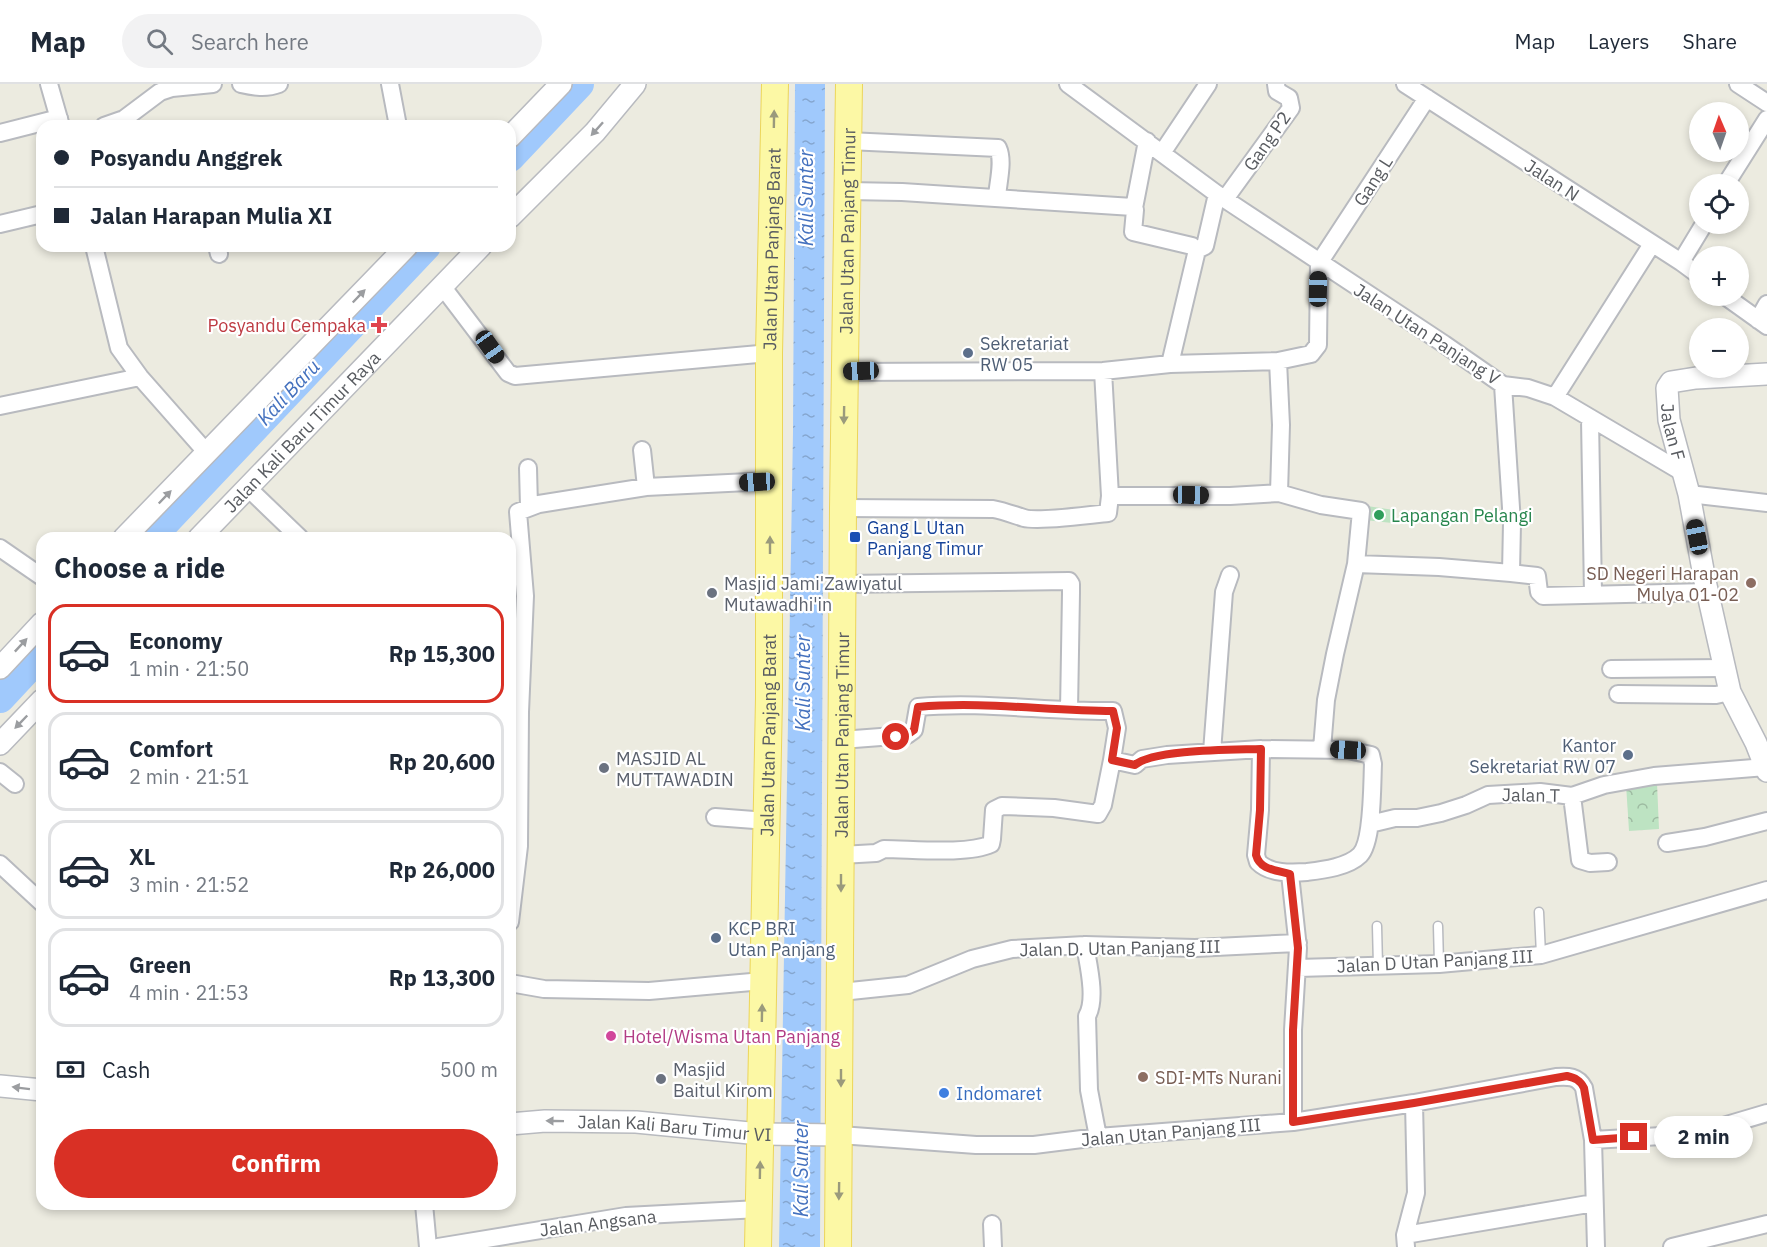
<!DOCTYPE html>
<meta charset="utf-8">
<style>
:root{--surface:#fff;--page:#f2f2f3;--text:#1f2937;--muted:#747a83;--line:#e0e1e3;--accent:#d93025}
body{margin:0;font-family:"IBM Plex Sans",sans-serif;background:var(--page);color:var(--text);height:100vh;display:flex;flex-direction:column;font-size:22px;white-space:nowrap}
*{box-sizing:border-box;margin:0}
p{font-size:20px;color:var(--muted)}
.icon{flex:none;width:33px;height:33px;fill:none;stroke:currentColor;stroke-width:2;stroke-linecap:round;stroke-linejoin:round}
.map{position:relative;flex:1;overflow:hidden}
.drawer{position:absolute;left:36px;top:448px;width:480px;height:678px;display:flex;flex-direction:column;background:var(--surface);border-radius:18px;box-shadow:0 3px 9px #0003}
.drawer>*{flex:none}
.guide{position:absolute;left:36px;top:36px;width:480px;height:132px;border-radius:18px;box-shadow:0 3px 9px #0003;display:grid;align-content:center;height:132px;padding:0 18px;background:var(--surface)}
.needle{width:39px;rotate:358deg}
.tools{position:absolute;left:1689px;top:18px;display:grid;gap:12px}
.tools a{display:grid;place-items:center;width:60px;height:60px;border-radius:50%;background:var(--surface);box-shadow:0 3px 9px #0003;font-size:30px}
.end{position:absolute;width:27px;height:27px;margin:-14px;border:8px solid #d93025;background:#fff;box-shadow:0 0 0 3px #fff}
.from{border-radius:50%}
.bubble{position:absolute;height:42px;border-radius:21px;background:var(--surface);box-shadow:0 3px 9px #0003;font-size:20px;font-weight:700;line-height:42px;text-align:center}
.car{position:absolute;width:18px;height:36px;margin:-18px -9px;border-radius:8px;box-shadow:0 0 4px 2px #0007;background:linear-gradient(#222 24%,#8ab4d8 0 40%,#222 0 76%,#8ab4d8 0 86%,#222 0)}
.guide b{display:flex;align-items:center;gap:21px;height:57px;font-size:22px}
.guide b+b{border-top:2px solid var(--line)}
.guide i{width:15px;height:15px;background:var(--text)}
ul{padding:0;list-style:none}
li{display:flex;align-items:center;gap:18px;height:99px;margin:0 12px 9px;padding:0 6px;border:3px solid var(--line);border-radius:18px}
li div{flex:1}
li b{display:block;font-size:22px}
li em{font-style:normal;font-weight:700}
li.current{border-color:var(--accent)}
li>.icon{width:54px;height:54px;stroke-width:1.5}
h2{padding:0 18px;font-size:27px;line-height:72px}
.pay{display:flex;align-items:center;gap:15px;height:66px;padding:0 18px;font-size:22px}
.pay p{margin-inline-start:auto}
.primary-button{display:flex;gap:12px;margin-top:auto;padding:12px 18px}
.primary-button a{flex:1;height:69px;border-radius:36px;background:var(--accent);color:#fff;font-size:24px;font-weight:700;line-height:69px;text-align:center}
header{display:flex;align-items:center;gap:36px;box-sizing:border-box;height:84px;padding:0 30px;background:var(--surface);border-bottom:2px solid var(--line)}
header strong{font-size:28px}
nav{display:flex;gap:33px;margin-inline-start:auto;font-size:21px}
.search{width:420px;height:54px;background:var(--page);display:flex;align-items:center;gap:15px;box-sizing:border-box;padding:0 21px;border-radius:33px;color:var(--muted);font-size:22px}
.map>svg:first-child{display:block}
.grass{fill:#bde3c2}
.park{fill:url(#park-crowns)}
.water{fill:url(#water-ripples)}
.lines{fill:none;stroke-linecap:round;stroke-linejoin:round}
.river{stroke:#a0c9fc;stroke-width:30}
.service-casing{stroke:#b8babf;stroke-width:11}
.minor-casing{stroke:#b8babf;stroke-width:20}
.tertiary-casing{stroke:#b8babf;stroke-width:24}
.primary-casing{stroke:#ecd559;stroke-width:28}
.service{stroke:#fff;stroke-width:8}
.minor{stroke:#fff;stroke-width:16}
.tertiary{stroke:#fff;stroke-width:21}
.primary{stroke:#fcf8a5;stroke-width:26}
.oneway{fill:#9a9a7c}
.oneway2{fill:#9b9da0}
.route{stroke:#d93025;stroke-width:8}
.health-dot{fill:#e0444e;stroke:#fff;stroke-width:2}
.service-dot{fill:#5c6f8a;stroke:#fff;stroke-width:2}
.leisure-dot{fill:#2e9e5b;stroke:#fff;stroke-width:2}
.transit-dot{fill:#1a4fb4;stroke:#fff;stroke-width:2}
.education-dot{fill:#8d6e63;stroke:#fff;stroke-width:2}
.worship-dot{fill:#6b7280;stroke:#fff;stroke-width:2}
.hotel-dot{fill:#d1479c;stroke:#fff;stroke-width:2}
.shop-dot{fill:#3f7fe0;stroke:#fff;stroke-width:2}
.labels{text-anchor:middle;dominant-baseline:central;stroke-width:4.5;stroke-linejoin:round;paint-order:stroke}
.street-label{font-size:18px;fill:#595c61;stroke:#fff}
.health-label{font-size:18px;fill:#be3a42;stroke:#fff;text-anchor:end}
.service-label{font-size:18px;fill:#4e5e75;stroke:#fff;text-anchor:start}
.leisure-label{font-size:18px;fill:#27864d;stroke:#fff;text-anchor:start}
.transit-label{font-size:18px;fill:#164399;stroke:#fff;text-anchor:start}
.education-label{font-size:18px;fill:#785e54;stroke:#fff;text-anchor:end}
.worship-label{font-size:18px;fill:#5b616d;stroke:#fff;text-anchor:start}
.hotel-label{font-size:18px;fill:#b23c85;stroke:#fff;text-anchor:start}
.shop-label{font-size:18px;fill:#366cbe;stroke:#fff;text-anchor:start}
.water-label{font-size:20px;font-style:italic;fill:#4471be;stroke:#fff}
</style>
<header>
<strong>Map</strong>
<div class="search"><svg class="icon" aria-label="search" viewBox="0 0 24 24"><circle cx="10" cy="10" r="6"/><path d="M15 15l6 6"/></svg>Search here</div>
<nav><a>Map</a><a>Layers</a><a>Share</a></nav>
</header>
<div class="map">
<svg width="1767" height="1163" viewBox="0 0 1767 1163">
<defs>
<pattern id="park-crowns" width="20" height="18" patternUnits="userSpaceOnUse" patternTransform="scale(1.5)"><rect width="20" height="18" fill="#bde3c2"/><path d="M2 6a3 3 0 1 1 6 0M12 15a3 3 0 1 1 6 0" fill="none" stroke="#9dbba1"/></pattern>
<pattern id="water-ripples" width="26" height="14" patternUnits="userSpaceOnUse" patternTransform="scale(1.5)"><rect width="26" height="14" fill="#a0c9fc"/><path d="M2 4q2-2 4 0t4 0M15 11q2-2 4 0t4 0" fill="none" stroke="#85a6cf"/></pattern>
</defs>
<rect width="100%" height="100%" fill="#ecebe0"/>
<!-- grass -->
<path class="grass" d="M1367,422L1394,426L1392,439L1365,436Z"/>
<!-- park -->
<path class="park" d="M1657,699L1659,745L1629,747L1626,700Z"/>
<!-- water -->
<path class="water" d="M795,0H825L820,1163H779L793,348Z"/>
<g class="lines">
<!-- river -->
<path class="river" d="M510,73L579,0
M150,454L426,162
M0,614L42,569"/>
<defs>
<path id="service" d="M1539,828L1541,871
M1377,842L1378,882
M1438,842L1439,880"/>
<path id="minor" d="M49,0L61,42
M241,0C254,3 266,5 279,0
M390,0L398,42
M1068,0L1217,110L1444,260L1503,301L1528,304L1555,313L1682,388
M1405,0L1681,178L1700,192
M1738,0L1767,19
M104,42L124,35L160,8L172,4L213,0
M0,49L59,34
M848,57L998,64C1004,77 998,98 997,113
M1162,69L1208,0
M1726,100L1767,35
M848,107L902,108L1133,123L1135,126L1133,148L1192,162L1197,166L1170,280
M1225,115L1291,24L1289,14L1277,7L1276,0
M1134,124L1147,57
M0,140L42,130
M94,162L119,264L140,293L207,369
M217,162L219,170
M1197,166L1205,162L1217,110
M1681,178L1704,140
M442,202L508,289L515,292L769,269
M1725,212L1767,242
M1758,236L1767,220
M1278,277L1281,341L1279,409
M1103,287L1110,412
M845,288L1103,287L1170,280L1278,277L1311,270L1318,261L1319,179L1427,14
M1503,301L1512,439L1511,489L1537,492L1539,508L1543,512L1707,508
M1555,313L1652,160
M0,322L140,293
M1590,335L1593,510
M642,366L646,403
M528,384L529,423
M248,404L300,454
M1689,410L1767,419
M843,424L993,425C1004,427 1014,431 1024,434C1038,438 1091,431 1108,429L1110,412H1230L1279,409L1321,421L1361,427L1356,480L1335,570L1326,616L1322,665
M0,464L42,493
M1356,480L1439,483L1511,489
M843,500L1069,497L1071,500V509L1069,626
M1611,585L1725,584
M1618,610L1716,611L1730,608
M841,656L907,651L914,646L918,623C983,617 1048,628 1113,627L1117,644L1112,676L1135,681L1142,675L1167,671L1261,665L1348,666L1371,671L1373,680C1372,700 1373,758 1360,771C1348,783 1323,786 1307,788C1291,789 1270,790 1258,778L1256,771L1260,726L1261,665
M1212,668L1224,508L1230,491
M0,688L15,700
M1572,712L1580,776L1590,779L1608,778
M715,733L766,737
M1370,740L1395,734H1417L1441,729L1466,721L1488,711L1540,708L1572,712L1604,701L1654,692L1766,683
M1667,759L1705,753L1767,737
M841,771L876,769L884,765C912,765 967,771 991,760L992,755L994,726L1002,722L1054,724L1098,730L1103,721L1112,676
M0,780L42,819
M1290,790L1298,864L1293,946V1038
M510,838L519,762L520,628L525,512L518,428L539,420L646,403L769,397
M1085,861C1088,880 1097,915 1087,932L1089,1006L1098,1053
M1298,884L1439,880L1541,871L1767,806
M510,899L544,905L649,907L763,897
M841,908L908,901L972,875L1012,865L1085,861L1195,864L1298,859
M840,1051L976,1061H1034L1098,1053L1293,1038L1414,1019L1556,993C1568,992 1578,992 1584,1004L1593,1056L1596,1163
M1593,1056L1696,1050L1767,1029
M424,1120L428,1163
M992,1140L993,1163
M1405,1151L1594,1119
M438,1163L626,1132L759,1125
M1406,1163L1405,1151L1416,1109L1414,1019
M1672,1163L1767,1140"/>
<g id="tertiary">
<path d="M510,53L561,0"/>
<path d="M510,133L595,48L635,0"/>
<path id="s1" d="M1767,290L1696,294L1671,298L1667,304L1669,336L1689,410L1705,497L1730,608L1756,659L1767,687"/>
<path d="M124,454L407,162"/>
<path id="s2" d="M199,454L481,162"/>
<path d="M0,584L42,539"/>
<path d="M0,660L42,616"/>
<path d="M0,1002L42,1006"/>
<path id="s3" d="M510,1040L545,1037L636,1038L760,1050L840,1051"/>
</g>
<g id="primary">
<path id="s4" d="M758,1163L769,614V269L775,0"/>
<path id="s5" d="M838,1163L843,424L849,0"/>
</g>
</defs>
<!-- service casing -->
<use href="#service" class="service-casing"/>
<!-- minor casing -->
<use href="#minor" class="minor-casing"/>
<!-- tertiary casing -->
<use href="#tertiary" class="tertiary-casing"/>
<!-- primary casing -->
<use href="#primary" class="primary-casing"/>
<!-- service -->
<use href="#service" class="service"/>
<!-- minor -->
<use href="#minor" class="minor"/>
<!-- tertiary -->
<use href="#tertiary" class="tertiary"/>
<!-- primary -->
<use href="#primary" class="primary"/>
</g>
<!-- one-way arrows -->
<defs><path id="oneway-solid" d="M-6-.8H1V-3.2L6.5 0L1 3.2V.8H-6Z" transform="scale(1.5)"/></defs>
<g class="oneway">
<use href="#oneway-solid" transform="translate(774 35) rotate(-89)"/>
<use href="#oneway-solid" transform="translate(844 331) rotate(91)"/>
<use href="#oneway-solid" transform="translate(770 461) rotate(-90)"/>
<use href="#oneway-solid" transform="translate(841 799) rotate(90)"/>
<use href="#oneway-solid" transform="translate(762 929) rotate(-89)"/>
<use href="#oneway-solid" transform="translate(841 994) rotate(90)"/>
<use href="#oneway-solid" transform="translate(760 1086) rotate(-89)"/>
<use href="#oneway-solid" transform="translate(839 1107) rotate(91)"/>
</g>
<g class="oneway2">
<use href="#oneway-solid" transform="translate(597 45) rotate(132)"/>
<use href="#oneway-solid" transform="translate(359 212) rotate(-46)"/>
<use href="#oneway-solid" transform="translate(165 413) rotate(-46)"/>
<use href="#oneway-solid" transform="translate(21 561) rotate(-47)"/>
<use href="#oneway-solid" transform="translate(21 638) rotate(134)"/>
<use href="#oneway-solid" transform="translate(21 1004) rotate(-173)"/>
<use href="#oneway-solid" transform="translate(555 1037) rotate(-179)"/>
</g>
<g class="lines">
<!-- route -->
<path class="route" d="M896,653L907,651L914,646L918,623C983,617 1048,627 1113,627L1117,644L1112,676L1135,681C1154,665 1234,666 1261,665L1260,726L1256,771C1260,786 1276,786 1290,790L1298,864L1293,946V1038L1414,1019L1567,992C1575,994 1580,996 1584,1004L1593,1056L1634,1053"/>
</g>
<!-- markers -->
<path class="health-dot" d="M376 232h6v6h6v6h-6v6h-6v-6h-6v-6h6z"/>
<g class="service-dot">
<circle cx="968" cy="269" r="6"/>
<circle cx="1628" cy="671" r="6"/>
<circle cx="716" cy="854" r="6"/>
</g>
<circle class="leisure-dot" cx="1379" cy="431" r="6"/>
<rect class="transit-dot" x="849" y="447" width="12" height="12" rx="3"/>
<g class="education-dot">
<circle cx="1751" cy="499" r="6"/>
<circle cx="1143" cy="993" r="6"/>
</g>
<g class="worship-dot">
<circle cx="712" cy="509" r="6"/>
<circle cx="604" cy="684" r="6"/>
<circle cx="661" cy="995" r="6"/>
</g>
<circle class="hotel-dot" cx="611" cy="952" r="6"/>
<circle class="shop-dot" cx="944" cy="1009" r="6"/>
<g class="labels">
<!-- street labels -->
<g class="street-label">
<text transform="translate(1267 57) rotate(-55)">Gang P2</text>
<text transform="translate(1552 96) rotate(33)">Jalan N</text>
<text transform="translate(1373 97) rotate(-57)">Gang L</text>
<text stroke="none"><textPath href="#s5" startOffset="1016">Jalan Utan Panjang Timur</textPath></text>
<text stroke="none"><textPath href="#s4" startOffset="998">Jalan Utan Panjang Barat</textPath></text>
<text transform="translate(1427 250) rotate(33)">Jalan Utan Panjang V</text>
<text stroke="none"><textPath href="#s2" startOffset="148">Jalan Kali Baru Timur Raya</textPath></text>
<text stroke="none"><textPath href="#s1" startOffset="148">Jalan F</textPath></text>
<text stroke="none"><textPath href="#s4" startOffset="512">Jalan Utan Panjang Barat</textPath></text>
<text stroke="none"><textPath href="#s5" startOffset="512">Jalan Utan Panjang Timur</textPath></text>
<text transform="translate(1531 711) rotate(1)">Jalan T</text>
<text transform="translate(1120 864) rotate(-1)">Jalan D. Utan Panjang III</text>
<text transform="translate(1435 877) rotate(-3)">Jalan D Utan Panjang III</text>
<text stroke="none"><textPath href="#s3" startOffset="165">Jalan Kali Baru Timur VI</textPath></text>
<text transform="translate(1171 1048) rotate(-5)">Jalan Utan Panjang III</text>
<text transform="translate(598 1139) rotate(-7)">Jalan Angsana</text>
</g>
<!-- health labels -->
<g class="health-label">
<text x="366" y="241">Posyandu Cempaka</text>
</g>
<!-- service labels -->
<g class="service-label">
<text x="980" y="259">Sekretariat<tspan x="980" dy="21">RW 05</tspan></text>
<text x="1616" y="661" text-anchor="end">Kantor<tspan x="1616" dy="21">Sekretariat RW 07</tspan></text>
<text x="728" y="844">KCP BRI<tspan x="728" dy="21">Utan Panjang</tspan></text>
</g>
<!-- leisure labels -->
<g class="leisure-label">
<text x="1391" y="431">Lapangan Pelangi</text>
</g>
<!-- transit labels -->
<g class="transit-label">
<text x="867" y="443">Gang L Utan<tspan x="867" dy="21">Panjang Timur</tspan></text>
</g>
<!-- education labels -->
<g class="education-label">
<text x="1739" y="489">SD Negeri Harapan<tspan x="1739" dy="21">Mulya 01-02</tspan></text>
<text x="1155" y="993" text-anchor="start">SDI-MTs Nurani</text>
</g>
<!-- worship labels -->
<g class="worship-label">
<text x="724" y="499">Masjid Jami'Zawiyatul<tspan x="724" dy="21">Mutawadhi'in</tspan></text>
<text x="616" y="674">MASJID AL<tspan x="616" dy="21">MUTTAWADIN</tspan></text>
<text x="673" y="985">Masjid<tspan x="673" dy="21">Baitul Kirom</tspan></text>
</g>
<!-- hotel labels -->
<g class="hotel-label">
<text x="623" y="952">Hotel/Wisma Utan Panjang</text>
</g>
<!-- shop labels -->
<g class="shop-label">
<text x="956" y="1009">Indomaret</text>
</g>
<!-- water labels -->
<g class="water-label">
<text transform="translate(805 114) rotate(-90)">Kali Sunter</text>
<text transform="translate(288 308) rotate(-47)">Kali Baru</text>
<text transform="translate(802 599) rotate(-90)">Kali Sunter</text>
<text transform="translate(800 1085) rotate(-90)">Kali Sunter</text>
</g>
</g>
</svg>
<div class="tools">
<a><svg class="needle" viewBox="-14 -14 28 28"><path d="M0-13l5 13h-10z" fill="#e53935"/><path d="M0 13l5-13h-10z" fill="#747a83"/></svg></a>
<a><svg class="icon" aria-label="locate" viewBox="0 0 24 24"><circle cx="12" cy="12" r="6"/><path d="M12 2v4M12 18v4M2 12h4M18 12h4"/></svg></a>
<a>+</a>
<a>−</a>
</div>
<i class="end from" style="left:896px;top:653px"></i>
<i class="end" style="left:1634px;top:1053px"></i>
<div class="bubble" style="left:1654px;top:1032px;width:99px">2 min</div>
<i class="car" style="left:1318px;top:205px;rotate:1deg"></i>
<i class="car" style="left:490px;top:263px;rotate:145deg"></i>
<i class="car" style="left:861px;top:287px;rotate:268deg"></i>
<i class="car" style="left:757px;top:398px;rotate:267deg"></i>
<i class="car" style="left:1191px;top:411px;rotate:91deg"></i>
<i class="car" style="left:1697px;top:453px;rotate:349deg"></i>
<i class="car" style="left:1348px;top:666px;rotate:273deg"></i>
<div class="guide">
<b><i class="from"></i>Posyandu Anggrek</b>
<b><i></i>Jalan Harapan Mulia XI</b>
</div>
<section class="drawer">
<h2>Choose a ride</h2>
<ul>
<li class="current"><svg class="icon" aria-label="car" viewBox="0 0 24 24"><path d="M5 17H2v-5l4-1 3-4h7l3 4 3 1v5h-3M9 17h6M6 11h13"/><circle cx="7" cy="17" r="2"/><circle cx="17" cy="17" r="2"/></svg><div><b>Economy</b><p>1 min · 21:50</p></div><em>Rp 15,300</em></li>
<li><svg class="icon" aria-label="car" viewBox="0 0 24 24"><path d="M5 17H2v-5l4-1 3-4h7l3 4 3 1v5h-3M9 17h6M6 11h13"/><circle cx="7" cy="17" r="2"/><circle cx="17" cy="17" r="2"/></svg><div><b>Comfort</b><p>2 min · 21:51</p></div><em>Rp 20,600</em></li>
<li><svg class="icon" aria-label="car" viewBox="0 0 24 24"><path d="M5 17H2v-5l4-1 3-4h7l3 4 3 1v5h-3M9 17h6M6 11h13"/><circle cx="7" cy="17" r="2"/><circle cx="17" cy="17" r="2"/></svg><div><b>XL</b><p>3 min · 21:52</p></div><em>Rp 26,000</em></li>
<li><svg class="icon" aria-label="car" viewBox="0 0 24 24"><path d="M5 17H2v-5l4-1 3-4h7l3 4 3 1v5h-3M9 17h6M6 11h13"/><circle cx="7" cy="17" r="2"/><circle cx="17" cy="17" r="2"/></svg><div><b>Green</b><p>4 min · 21:53</p></div><em>Rp 13,300</em></li>
</ul>
<div class="pay"><svg class="icon" aria-label="cash" viewBox="0 0 24 24"><path d="M3 7h18v10H3z"/><circle cx="12" cy="12" r="2"/></svg>Cash<p>500 m</p></div>
<div class="primary-button"><a>Confirm</a></div>
</section>
</div>
